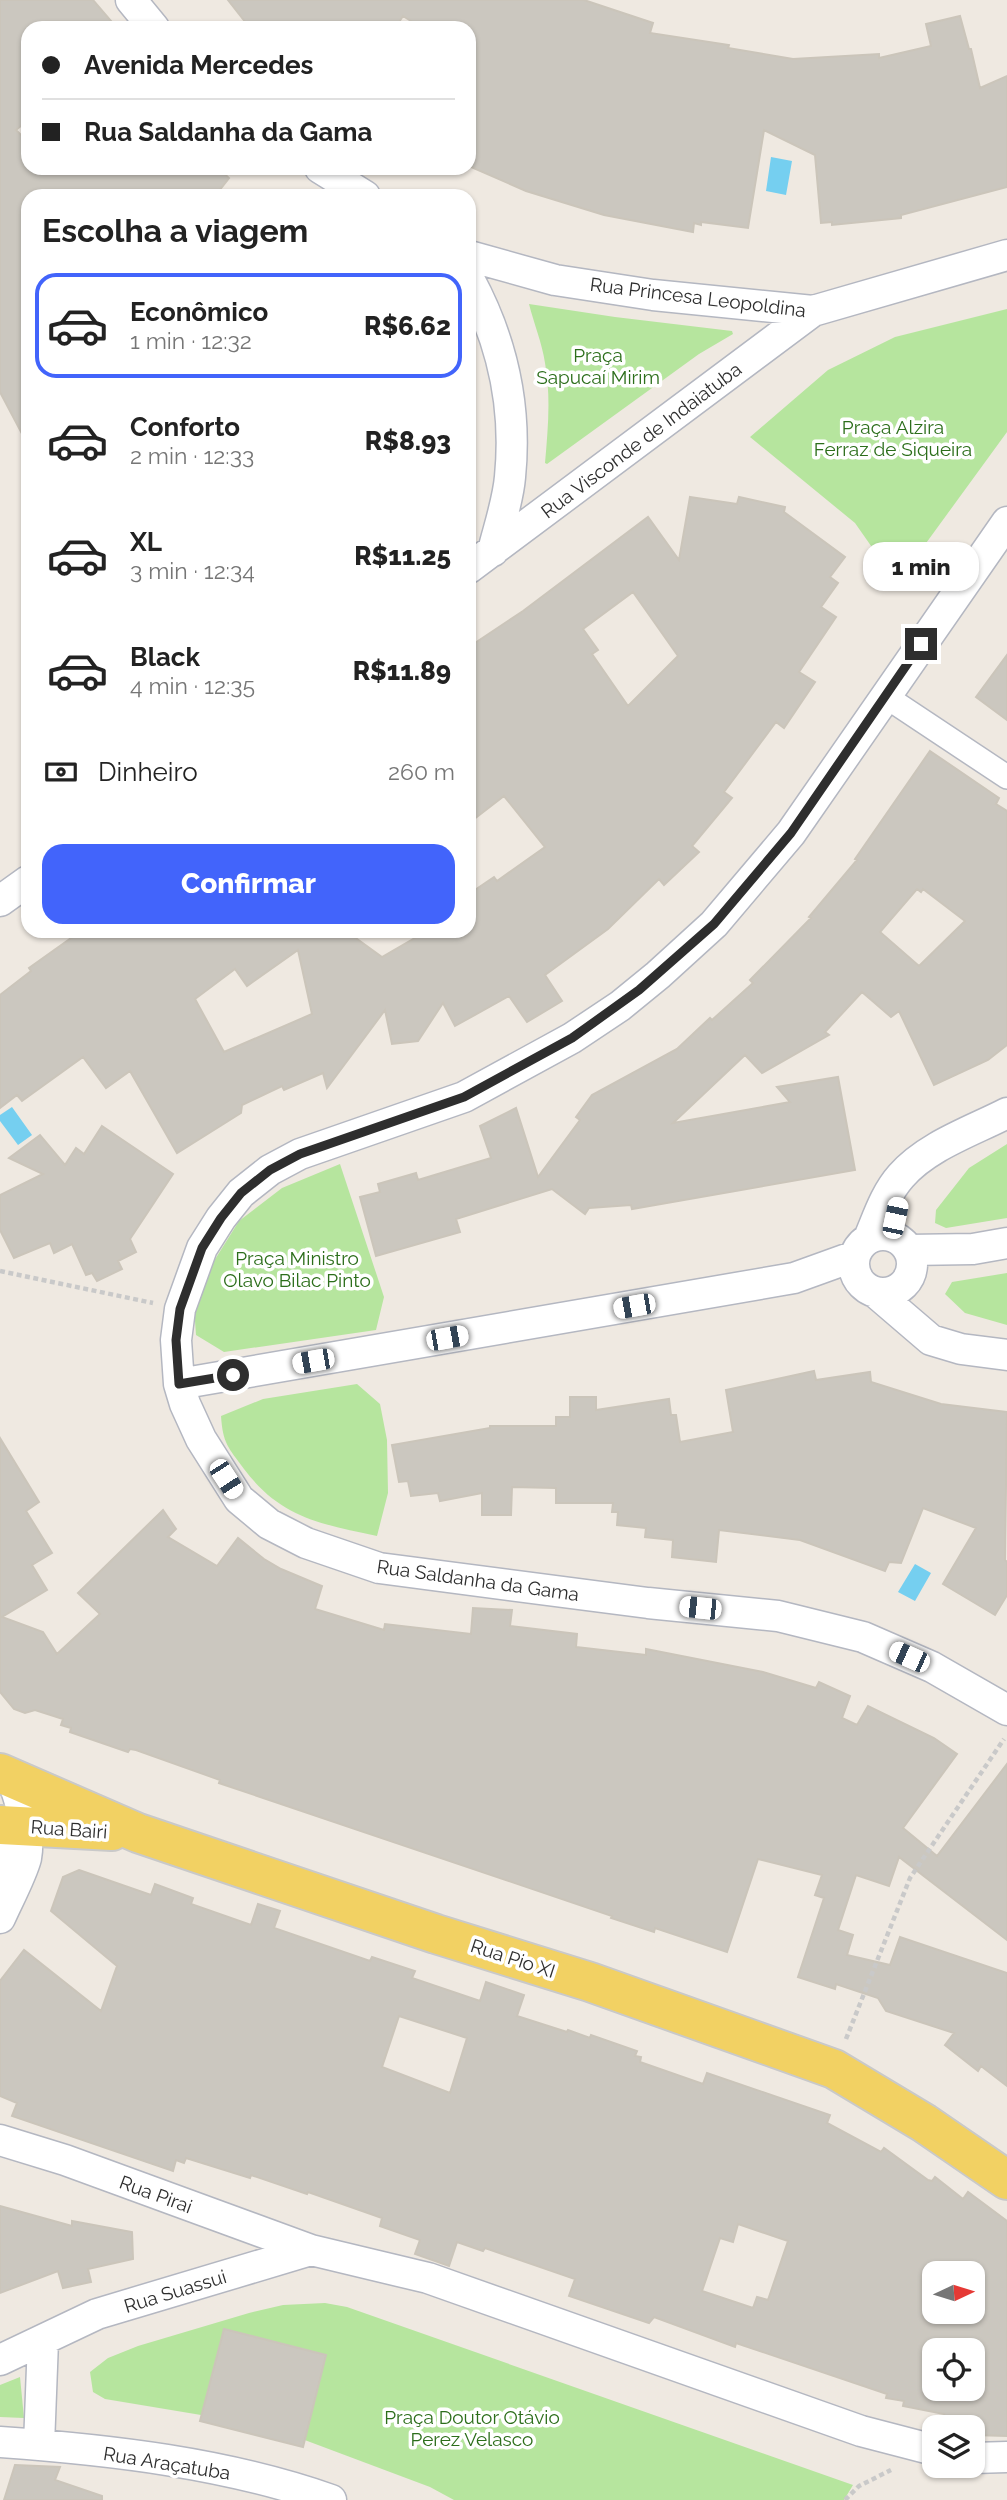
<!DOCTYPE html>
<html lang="pt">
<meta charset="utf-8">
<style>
:root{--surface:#fff;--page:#f6f6f6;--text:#222;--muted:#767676;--line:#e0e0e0;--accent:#4264fb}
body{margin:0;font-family:Raleway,sans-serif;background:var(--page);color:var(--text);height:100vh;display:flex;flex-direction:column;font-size:26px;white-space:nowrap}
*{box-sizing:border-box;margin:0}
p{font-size:23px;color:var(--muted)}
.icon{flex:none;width:38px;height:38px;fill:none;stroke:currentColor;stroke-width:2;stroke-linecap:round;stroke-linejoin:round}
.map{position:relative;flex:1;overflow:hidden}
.details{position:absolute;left:21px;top:189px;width:455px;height:749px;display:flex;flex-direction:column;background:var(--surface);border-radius:21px;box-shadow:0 2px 5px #0004}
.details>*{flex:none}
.guide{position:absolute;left:21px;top:21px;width:455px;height:154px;border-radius:21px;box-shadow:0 2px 5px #0004;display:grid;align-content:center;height:154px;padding:0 21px;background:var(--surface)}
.needle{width:46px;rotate:86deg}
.tools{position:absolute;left:922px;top:2261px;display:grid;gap:14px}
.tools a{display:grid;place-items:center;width:63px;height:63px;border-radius:14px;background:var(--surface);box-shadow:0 2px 5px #0004;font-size:35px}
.end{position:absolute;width:32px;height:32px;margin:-16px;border:9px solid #2e2e2e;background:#fff;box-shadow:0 0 0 4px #fff}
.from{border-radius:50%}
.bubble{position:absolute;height:49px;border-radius:21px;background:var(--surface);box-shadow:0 2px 5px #0004;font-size:23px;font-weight:800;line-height:49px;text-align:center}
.car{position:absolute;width:21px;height:42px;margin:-21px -10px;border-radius:9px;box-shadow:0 0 5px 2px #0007;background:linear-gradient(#fff 24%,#345 0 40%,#fff 0 76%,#345 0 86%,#fff 0)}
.guide b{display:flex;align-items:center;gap:24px;height:66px;font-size:26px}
.guide b+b{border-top:2px solid var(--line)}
.guide i{width:18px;height:18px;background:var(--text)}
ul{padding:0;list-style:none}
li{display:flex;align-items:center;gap:21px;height:105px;margin:0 14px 10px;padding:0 7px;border:4px solid transparent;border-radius:21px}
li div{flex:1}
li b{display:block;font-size:26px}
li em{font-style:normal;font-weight:800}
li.active{border-color:var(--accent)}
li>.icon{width:63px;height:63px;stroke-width:1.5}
h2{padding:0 21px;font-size:32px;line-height:84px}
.pay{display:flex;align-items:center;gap:18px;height:77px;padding:0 21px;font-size:26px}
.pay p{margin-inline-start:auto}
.button{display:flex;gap:14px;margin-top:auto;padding:14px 21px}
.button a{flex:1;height:80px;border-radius:21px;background:var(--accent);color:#fff;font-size:28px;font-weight:800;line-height:80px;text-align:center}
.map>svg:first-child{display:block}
.green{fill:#b6e59e}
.water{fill:#75cff0}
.building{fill:#cbc7bf;stroke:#cbc5ba;stroke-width:2;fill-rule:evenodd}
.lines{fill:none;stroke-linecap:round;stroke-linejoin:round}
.pedestrian-casing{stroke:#b4b7c1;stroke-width:26}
.minor-casing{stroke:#b4b7c1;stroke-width:33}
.primary-casing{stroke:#c9c9c9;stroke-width:42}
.path{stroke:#c9c9c9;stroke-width:4.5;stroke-dasharray:5 3.5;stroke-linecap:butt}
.pedestrian{stroke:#fff;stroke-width:23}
.minor{stroke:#fff;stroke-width:30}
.primary{stroke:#f2d163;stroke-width:38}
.route{stroke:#2e2e2e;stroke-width:9}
.labels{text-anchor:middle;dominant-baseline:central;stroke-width:7;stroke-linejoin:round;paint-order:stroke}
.street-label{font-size:19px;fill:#2e2e2e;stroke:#fff}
.park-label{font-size:19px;fill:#2c6e1b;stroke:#fff}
</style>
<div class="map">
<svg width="1007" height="2500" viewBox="0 0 1007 2500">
<rect width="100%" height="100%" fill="#efe9e1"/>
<!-- green -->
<path class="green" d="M529,304L615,317L732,331L733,334L699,354L547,464L545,463C548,429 551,396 545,363C542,343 534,324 529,304Z
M1007,309V432L897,583L855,523L750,437L828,370L895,337Z
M1007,1144V1218L946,1228L935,1223L936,1210L969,1168Z
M340,1164L384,1297L376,1330L224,1352L196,1335L194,1306L214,1261L239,1221L282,1188Z
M1007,1273V1325L965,1313L945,1294L952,1282Z
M357,1384L380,1404L387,1440L388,1493L377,1536C321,1524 281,1518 244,1469C228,1447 223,1444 221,1416L263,1399Z
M325,2303L347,2307L853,2485L844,2500H454L430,2487L302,2439L225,2419L105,2399L93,2392L90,2372L108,2358L138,2346L249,2313L283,2305Z
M20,2377L24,2418L0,2417V2385Z"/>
<!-- water -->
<path class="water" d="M771,157L792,161L786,195L766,191Z
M12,1107L32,1135L18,1145L0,1121V1115Z
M915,1564L931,1573L915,1601L898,1592Z"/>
<!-- building -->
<path class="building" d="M0,0H93L117,28H28V120L16,130L28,142V168H218L229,178L215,196H28V445L0,392Z
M228,0H584L653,23L650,33L729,45L728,48L793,59L879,54V58L931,46L926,24L960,16L969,49H971L980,88L1007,76V187L901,215V218L832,225V222L821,223L815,155L764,130L748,228L701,222V225L694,223L693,232L604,215L526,191L469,166V28H422L403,16L395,28H250Z
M690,497L737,504L739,497L785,507L784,512L845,557L830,577L838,583L821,607L836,617L799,672L815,682L784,728L776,722L724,792L732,798L692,846L699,852L664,885L659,879L608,929L545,975L562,1001L527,1022L509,996L455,1026L443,1003L418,1041L392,1044L385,1010L327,1088L323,1073L284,1090L282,1086L242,1105L241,1113L177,1153L130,1071L106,1088L83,1057L22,1101L17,1095L0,1108V995L31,971L29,968L81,931H346L382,957L427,931H469V894L494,877L497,881L545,847L504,796L469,823V647L523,611L648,517L679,560ZM633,592L678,656L628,706L592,654L598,650L583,629ZM298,950L312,1014L224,1052L195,999L235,969L247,986Z
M1007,655V720L976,697Z
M930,751L999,798L996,804L1007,811V1045L988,1060L934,1085L899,1011L891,1017L862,992L825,1032L829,1035L762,1073L745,1055L673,1123L790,1102L777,1087L838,1077L855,1170L632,1209L631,1205L589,1208L585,1214L552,1189L456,1219L460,1232L376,1256L360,1197L380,1192L378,1184L416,1173L418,1180L491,1158L480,1126L516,1108L538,1177L580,1120L576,1117L592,1095L677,1049L710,1018L712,1020L753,983L750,980L811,918L809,917L857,860L855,859ZM917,889L921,892L923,889L965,921L919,966L880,932Z
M102,1126L173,1174L130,1239L136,1252L118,1261L122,1269L97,1281L92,1273L86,1275L72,1244L54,1253L50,1243L14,1258L0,1230V1195L43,1174L9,1158L40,1135L65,1165L76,1148L84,1154Z
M814,1371L816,1380L870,1372L871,1382L941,1404L1007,1412L1005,1560L1007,1562V1595L995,1615L943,1584L976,1528L923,1508L901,1563L889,1562L885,1571L800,1540L719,1530L716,1562L672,1557L673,1540L645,1537L646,1528L617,1525L618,1512H612L613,1503H556V1488L512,1487L511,1515H482V1493L440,1501L438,1493L411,1496L408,1481L399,1482L392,1445L490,1428V1426H556V1417H570V1397H596V1410L669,1399L671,1415H676L680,1442L733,1432L726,1390Z
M0,1438L39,1502L26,1511L52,1553L32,1565L47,1590L2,1617L43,1632L57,1654L100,1614L78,1593L163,1510L176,1529L168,1537L217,1566L238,1538L264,1559L281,1569L322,1586L315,1609L384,1630L385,1624L471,1634L473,1608L512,1610L510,1626L577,1634L576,1647L646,1655V1649L763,1672L816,1688L819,1682L850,1696L842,1718L857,1725L868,1706L934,1738L957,1754L903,1828L937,1856L1007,1764V1940L899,1857L889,1886L856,1875L838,1930L853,1935L847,1955L890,1965L900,1937L1007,1973V2086L981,2066L978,2071L945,2045L954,2033L886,2011L878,1998L836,1984L835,1989L798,1977L824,1898L815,1895L822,1875L758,1859L727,1952L655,1928L654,1932L611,1918L612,1916L219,1783L220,1780L136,1750L130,1749L128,1752L70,1732L71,1728L61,1725L63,1719L35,1710L25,1713L14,1709L0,1692Z
M79,1870L151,1895L155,1884L193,1898L191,1904L251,1925L258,1904L280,1911L274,1928L370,1961L372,1957L415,1971L412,1978L480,2001L486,1982L524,1995L517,2016L567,2032L568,2030L590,2038L591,2035L637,2051L635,2056L641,2057L640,2062L703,2084L707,2073L830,2115L827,2123L881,2152L884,2148L928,2180L932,2181L935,2177L963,2199L968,2192L1007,2221V2436L973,2435V2427H942L944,2414L903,2406L904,2401L886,2398L887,2394L736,2343L735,2347L654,2317L649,2323L569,2296L575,2279L485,2248L483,2251L457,2242L449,2266L415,2254L420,2240L380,2226L382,2218L308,2192L307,2194L251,2175L250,2178L186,2158L184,2163L176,2160L173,2171L12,2116L17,2103L0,2096V1981L24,1950L101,2011L117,1966L51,1911L63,1877ZM399,2016L467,2038L450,2093L382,2067ZM738,2224L788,2241L768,2300L757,2297L753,2308L702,2291L720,2238L733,2242ZM934,2273H973V2312H934ZM934,2350H973V2389H934Z
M0,2206L72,2226V2221L132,2232L133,2259L88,2269L91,2282L63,2288L58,2271L0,2293Z
M224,2329L326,2355L303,2447L200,2421Z
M15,2465L60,2467L55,2480L102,2496V2500H4Z"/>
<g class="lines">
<defs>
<path id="pedestrian" d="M885,696L1007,777"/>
<path id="minor" d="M131,0L154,28
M320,168L365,196
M469,256L555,280L653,295L813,311L1007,255
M469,279C502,340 517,407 510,477C508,501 499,527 493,551
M1007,522L791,833L714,924L658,975L620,1006L572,1038L464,1097L300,1154L270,1170L241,1193L221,1218L202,1248L180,1309L176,1340L179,1384L185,1404L201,1439L239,1499L269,1524L306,1543L379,1568L648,1603L778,1616L863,1637L932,1667L1007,1710
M469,568L813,311
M0,901L28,881
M854 1264a29 29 0 1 1 58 0a29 29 0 1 1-58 0Z
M869,1238C878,1217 885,1194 901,1176C927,1146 972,1131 1007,1113
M909,1250L973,1249L1007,1243
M875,1292L931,1340L961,1349L1007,1355
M179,1384L794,1278L855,1256
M0,1845L2,1855L0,1899
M0,1918C7,1902 22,1874 26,1858C31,1831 20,1802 12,1777
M0,2140L65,2160L311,2250L428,2278L861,2431L934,2450
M0,2360L97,2314L311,2250
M0,2442C111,2450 226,2463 331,2500
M39,2445L43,2341
M973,2458L1007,2457"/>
<path id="primary" d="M0,1773L138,1833L436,1934L590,1982L834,2069L924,2123L1007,2180
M0,1825L112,1831"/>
</defs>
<!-- pedestrian casing -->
<use href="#pedestrian" class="pedestrian-casing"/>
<!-- minor casing -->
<use href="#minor" class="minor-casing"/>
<!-- primary casing -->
<use href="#primary" class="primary-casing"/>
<!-- path -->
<path class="path" d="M0,1271L153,1303
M846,2039L910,1878L1004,1739
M845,2500L859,2486L891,2470"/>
<!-- pedestrian -->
<use href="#pedestrian" class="pedestrian"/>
<!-- minor -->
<use href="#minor" class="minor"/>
<!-- primary -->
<use href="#primary" class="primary"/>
</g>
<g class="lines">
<!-- route -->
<path class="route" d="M233,1375L179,1384L176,1340L180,1309L202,1248L221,1218L241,1193L270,1170L300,1154L464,1097L572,1038L639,990L714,924L791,833L921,644"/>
</g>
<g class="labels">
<!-- street labels -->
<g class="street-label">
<text transform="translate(698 297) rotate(7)">Rua Princesa Leopoldina</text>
<text transform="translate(641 440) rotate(-37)">Rua Visconde de Indaiatuba</text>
<text transform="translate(478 1580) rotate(8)">Rua Saldanha da Gama</text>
<text transform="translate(69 1829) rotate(4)">Rua Bairi</text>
<text transform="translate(513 1958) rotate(18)">Rua Pio XI</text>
<text transform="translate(156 2194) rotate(20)">Rua Pirai</text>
<text transform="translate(175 2291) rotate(-17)">Rua Suassui</text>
<text transform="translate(167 2463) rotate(9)">Rua Araçatuba</text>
</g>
<!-- park labels -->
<g class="park-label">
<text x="598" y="355">Praça<tspan x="598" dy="22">Sapucaí Mirim</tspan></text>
<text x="893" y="427">Praça Alzira<tspan x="893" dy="22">Ferraz de Siqueira</tspan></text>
<text x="297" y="1258">Praça Ministro<tspan x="297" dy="22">Olavo Bilac Pinto</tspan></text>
<text x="472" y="2417">Praça Doutor Otávio<tspan x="472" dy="22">Perez Velasco</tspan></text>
</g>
</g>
</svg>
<div class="tools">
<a><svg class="needle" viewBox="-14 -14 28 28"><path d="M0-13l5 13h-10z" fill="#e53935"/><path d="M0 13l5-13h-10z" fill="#767676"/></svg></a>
<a><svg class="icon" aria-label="locate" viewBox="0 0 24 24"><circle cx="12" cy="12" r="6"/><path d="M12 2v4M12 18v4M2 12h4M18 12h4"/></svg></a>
<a><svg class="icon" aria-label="layers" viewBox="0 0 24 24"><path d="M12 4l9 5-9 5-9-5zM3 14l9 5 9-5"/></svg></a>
</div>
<i class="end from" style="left:233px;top:1375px"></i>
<i class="end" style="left:921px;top:644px"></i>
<div class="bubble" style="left:863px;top:542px;width:116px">1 min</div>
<i class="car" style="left:895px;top:1218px;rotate:12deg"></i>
<i class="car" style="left:634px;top:1306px;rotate:260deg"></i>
<i class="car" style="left:447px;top:1338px;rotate:80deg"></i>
<i class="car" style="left:313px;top:1361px;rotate:260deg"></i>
<i class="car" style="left:226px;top:1479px;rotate:147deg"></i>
<i class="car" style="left:700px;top:1608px;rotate:276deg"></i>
<i class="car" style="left:909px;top:1657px;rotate:294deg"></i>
<div class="guide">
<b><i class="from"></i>Avenida Mercedes</b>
<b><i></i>Rua Saldanha da Gama</b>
</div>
<section class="details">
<h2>Escolha a viagem</h2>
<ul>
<li class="active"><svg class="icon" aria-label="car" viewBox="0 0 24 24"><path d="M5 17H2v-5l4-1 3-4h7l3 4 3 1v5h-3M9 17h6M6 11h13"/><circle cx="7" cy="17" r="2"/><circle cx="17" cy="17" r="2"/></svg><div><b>Econômico</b><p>1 min · 12:32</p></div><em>R$6.62</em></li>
<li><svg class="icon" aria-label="car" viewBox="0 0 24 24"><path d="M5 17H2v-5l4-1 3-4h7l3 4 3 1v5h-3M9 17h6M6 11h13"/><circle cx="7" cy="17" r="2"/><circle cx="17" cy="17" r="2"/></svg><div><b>Conforto</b><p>2 min · 12:33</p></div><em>R$8.93</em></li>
<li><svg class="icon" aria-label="car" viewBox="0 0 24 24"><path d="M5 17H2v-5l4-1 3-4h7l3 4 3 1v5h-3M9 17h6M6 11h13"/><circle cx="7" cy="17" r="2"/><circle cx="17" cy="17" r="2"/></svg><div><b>XL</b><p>3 min · 12:34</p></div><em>R$11.25</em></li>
<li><svg class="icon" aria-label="car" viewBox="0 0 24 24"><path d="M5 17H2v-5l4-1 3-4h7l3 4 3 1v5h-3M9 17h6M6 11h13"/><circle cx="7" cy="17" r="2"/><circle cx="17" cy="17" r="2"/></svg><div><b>Black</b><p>4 min · 12:35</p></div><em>R$11.89</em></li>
</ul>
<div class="pay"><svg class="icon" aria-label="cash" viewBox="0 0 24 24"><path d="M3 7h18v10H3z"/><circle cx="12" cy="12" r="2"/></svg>Dinheiro<p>260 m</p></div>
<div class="button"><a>Confirmar</a></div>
</section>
</div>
